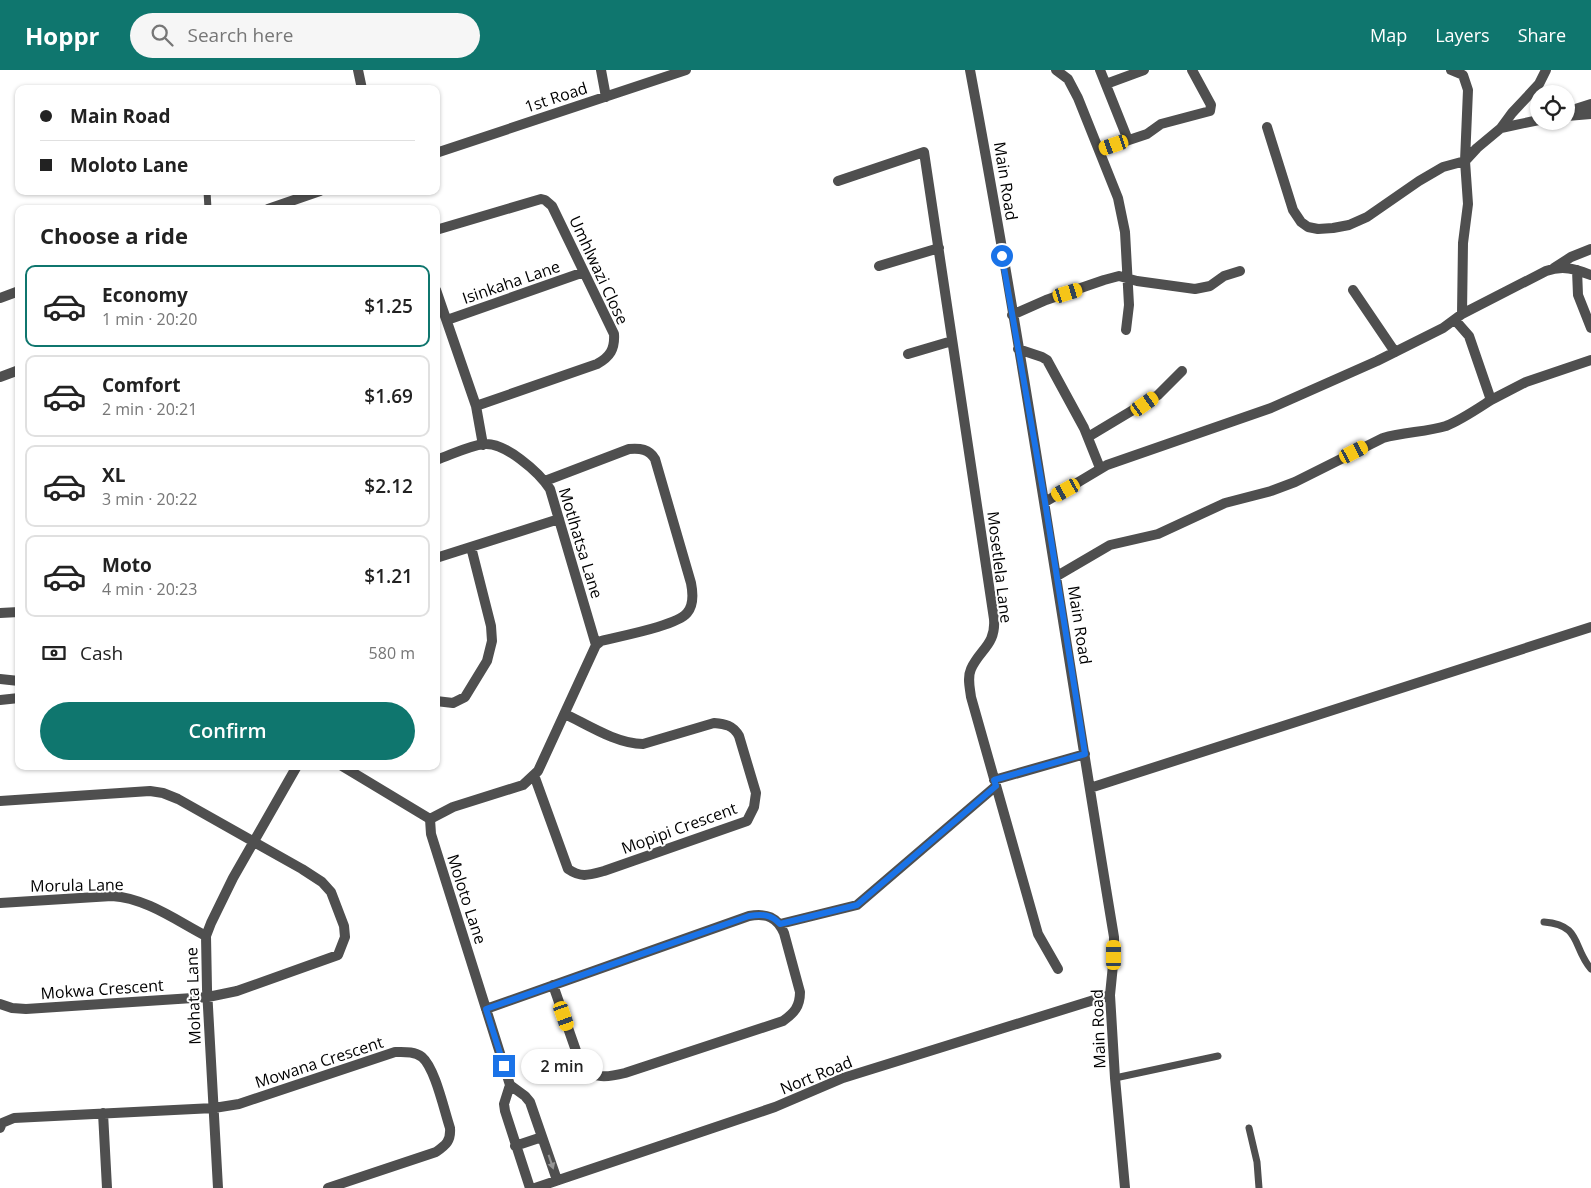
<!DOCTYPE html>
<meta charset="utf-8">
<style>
:root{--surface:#fff;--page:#f6f6f6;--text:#222;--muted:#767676;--line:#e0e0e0;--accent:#0f766e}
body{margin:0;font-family:"Open Sans",sans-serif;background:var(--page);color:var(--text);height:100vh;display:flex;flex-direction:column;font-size:19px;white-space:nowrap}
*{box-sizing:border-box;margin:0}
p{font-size:16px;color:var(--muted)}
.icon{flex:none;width:28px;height:28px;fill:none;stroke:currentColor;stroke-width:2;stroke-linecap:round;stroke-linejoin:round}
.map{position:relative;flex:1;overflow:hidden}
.side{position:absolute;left:15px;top:135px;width:425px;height:565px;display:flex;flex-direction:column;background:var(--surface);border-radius:10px;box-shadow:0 1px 4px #0004}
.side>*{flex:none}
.top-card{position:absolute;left:15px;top:15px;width:425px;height:110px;border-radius:10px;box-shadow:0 1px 4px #0004;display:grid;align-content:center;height:110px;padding:0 25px;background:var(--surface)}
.tools{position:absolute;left:1530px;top:15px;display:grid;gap:10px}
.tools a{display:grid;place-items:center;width:45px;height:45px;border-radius:50%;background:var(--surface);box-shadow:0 1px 4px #0004;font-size:25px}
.end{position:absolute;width:22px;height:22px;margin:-11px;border:6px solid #1a73e8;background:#fff;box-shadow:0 0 0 2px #fff}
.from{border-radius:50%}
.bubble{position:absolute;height:35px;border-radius:18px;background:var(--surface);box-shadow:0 1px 4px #0004;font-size:16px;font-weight:600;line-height:35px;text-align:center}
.car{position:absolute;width:15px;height:30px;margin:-15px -8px;border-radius:6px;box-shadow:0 0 4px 1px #0007;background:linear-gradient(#f5c518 24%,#345 0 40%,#f5c518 0 76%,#345 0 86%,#f5c518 0)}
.top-card b{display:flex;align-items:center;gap:18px;height:48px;font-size:19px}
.top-card b+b{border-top:1px solid var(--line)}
.top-card i{width:12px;height:12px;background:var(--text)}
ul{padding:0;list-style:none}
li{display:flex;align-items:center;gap:15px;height:82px;margin:0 10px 8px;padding:0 15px;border:2px solid var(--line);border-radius:10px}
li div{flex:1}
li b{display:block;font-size:19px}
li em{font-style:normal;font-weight:600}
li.current{border-color:var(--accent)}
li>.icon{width:45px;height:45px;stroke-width:1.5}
h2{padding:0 25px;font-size:22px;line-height:60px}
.pay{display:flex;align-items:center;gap:12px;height:55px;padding:0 25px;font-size:19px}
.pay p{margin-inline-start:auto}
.action{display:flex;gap:10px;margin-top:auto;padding:10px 25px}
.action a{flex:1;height:58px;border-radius:30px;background:var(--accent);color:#fff;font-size:20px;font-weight:600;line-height:58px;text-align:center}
header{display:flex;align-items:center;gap:30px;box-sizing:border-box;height:70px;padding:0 25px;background:var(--accent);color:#fff}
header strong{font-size:24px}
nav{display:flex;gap:28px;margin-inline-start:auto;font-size:18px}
.search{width:350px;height:45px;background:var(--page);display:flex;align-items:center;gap:12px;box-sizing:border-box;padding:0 18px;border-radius:28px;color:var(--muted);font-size:19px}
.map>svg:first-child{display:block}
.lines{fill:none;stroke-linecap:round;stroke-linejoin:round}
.service{stroke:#4f4f4f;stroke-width:7}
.minor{stroke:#4f4f4f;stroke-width:10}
.oneway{fill:#959595}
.route{stroke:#1a73e8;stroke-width:6}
.labels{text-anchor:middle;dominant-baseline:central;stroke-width:4;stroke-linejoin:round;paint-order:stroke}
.street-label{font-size:16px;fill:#000;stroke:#fff}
</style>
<header>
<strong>Hoppr</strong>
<div class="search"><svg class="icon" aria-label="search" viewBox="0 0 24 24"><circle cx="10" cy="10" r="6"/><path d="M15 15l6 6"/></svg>Search here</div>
<nav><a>Map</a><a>Layers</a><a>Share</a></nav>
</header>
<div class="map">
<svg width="1591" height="1118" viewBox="0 0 1591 1118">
<rect width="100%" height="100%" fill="#fff"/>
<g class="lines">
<!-- service -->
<path class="service" d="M207,121L208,139
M1544,852C1582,855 1572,877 1591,899
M1115,1008L1218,986
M1249,1058L1257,1092L1259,1118"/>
<!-- minor -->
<path class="minor" d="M358,0L362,19
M601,0L606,27
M970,0C1024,288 1066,578 1114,867V885L1110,925L1115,1008L1125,1118
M1056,0L1068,9L1078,28L1118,128L1125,162L1129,235L1126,260
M1100,0L1128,70
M1451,0L1463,5L1468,20L1465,91L1468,134L1463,173L1462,244
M1106,14L1144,0
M1566,42L1591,34
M1567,46L1591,44
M1267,57L1293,140L1301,152L1308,157L1318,159L1333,158L1349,155L1367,147L1419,111L1443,97L1465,91L1477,78L1501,58L1512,43L1539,14L1546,0
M1501,58L1539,50
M1099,80L1147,64L1161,54L1210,41L1211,35L1192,0
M436,83L686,0
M838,111L924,82L994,549C996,575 980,579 971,599C967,608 970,618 971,627L1038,864L1058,899
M268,139L320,121
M436,160L541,129L545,130L552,136L614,264C615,279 610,287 597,294L476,336
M879,196L939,178
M1554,198L1571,187L1591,179
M1577,200L1578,225L1591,258
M436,220L476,336L483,375
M1353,220L1395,282
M0,228L19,221
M1012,245L1046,230L1104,210L1119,206L1137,211L1195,219L1210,216L1224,206L1240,201
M447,250L584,202
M1018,279L1042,287L1047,290L1084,358L1100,398
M908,284L952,271
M0,307L19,300
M1491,330L1526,312L1591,290
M1088,367L1158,325L1182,301
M436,390C451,385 468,376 484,374C505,372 539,402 550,419L596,575
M1045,432L1107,395L1271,338L1377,291L1443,258L1462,244L1546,201C1563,195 1575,199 1591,205
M436,488L559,449
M1057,506L1110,475L1158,464L1225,433L1271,421L1295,412L1383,368C1404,362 1426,362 1446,356C1461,350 1477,339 1491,330L1469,266L1455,250
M0,543L19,542
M0,609L19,611
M0,630L19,628
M436,631L453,633L465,627L487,591L492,571L491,556L471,477
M342,696L430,749
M534,705L568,799C581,808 589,805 604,801L747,751L754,737L756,723L739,666C733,655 725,654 714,653L643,674C617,674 588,655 565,644
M994,710L1085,684
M1090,718L1591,557
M0,731L150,721L163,723L178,729L302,799L322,812L331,822L344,856L345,867L338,885L237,921L208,927L26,939L12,938L0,934
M430,749L453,737L523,715L538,701L596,575L601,571C620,566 676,556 687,543C694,535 693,523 691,513L655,389C649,379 640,378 629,379L545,411
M430,749L431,764L510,1015
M0,833L112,826C146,828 177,851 206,866
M780,854L857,835L996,716
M486,939L749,846C767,843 777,847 784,863L800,922C800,937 794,943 783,951L625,1003C609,1007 592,1010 581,995L553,915
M510,1015L525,1026L530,1032L557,1110
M510,1015L504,1034L505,1041L530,1118
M103,1043L107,1118
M0,1058L2,1053L14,1048L214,1038L239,1034L395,982C404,982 414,981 422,987C435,998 444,1040 450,1058C451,1071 446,1075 436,1082L328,1118
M515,1076L542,1067
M218,1118L207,919L206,866L211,853L233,808L297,696
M535,1118L775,1037L843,1008L1110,925"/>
</g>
<!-- one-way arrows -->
<defs><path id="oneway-solid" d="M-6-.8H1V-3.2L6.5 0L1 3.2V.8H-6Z" transform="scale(1.25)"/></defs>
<use class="oneway" href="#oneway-solid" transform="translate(551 1092) rotate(71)"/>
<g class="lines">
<!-- route -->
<path class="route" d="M504,996L486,939L749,846C762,844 771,844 780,854L857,835L996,716L994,710L1085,684L1045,432L1002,186"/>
</g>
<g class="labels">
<!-- street labels -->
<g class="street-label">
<text transform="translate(556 27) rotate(-18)">1st Road</text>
<text transform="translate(1006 111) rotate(81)">Main Road</text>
<text transform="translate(599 200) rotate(65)">Umhlwazi Close</text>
<text transform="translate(511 212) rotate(-19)">Isinkaha Lane</text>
<text transform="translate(581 473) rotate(73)">Motlhatsa Lane</text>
<text transform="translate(1000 497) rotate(83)">Mosetlela Lane</text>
<text transform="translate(1080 555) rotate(81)">Main Road</text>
<text transform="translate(679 758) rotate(-20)">Mopipi Crescent</text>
<text transform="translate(77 815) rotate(-1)">Morula Lane</text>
<text transform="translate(467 829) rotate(72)">Moloto Lane</text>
<text transform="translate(102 919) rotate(-4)">Mokwa Crescent</text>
<text transform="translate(193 926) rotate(-92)">Mohata Lane</text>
<text transform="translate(1098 959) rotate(-92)">Main Road</text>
<text transform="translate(319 992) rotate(-18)">Mowana Crescent</text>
<text transform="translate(816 1005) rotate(-22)">Nort Road</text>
</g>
</g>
</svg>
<div class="tools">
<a><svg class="icon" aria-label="locate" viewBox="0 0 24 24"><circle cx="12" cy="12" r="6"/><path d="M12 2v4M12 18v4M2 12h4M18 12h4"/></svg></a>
</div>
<i class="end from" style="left:1002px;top:186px"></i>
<i class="end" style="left:504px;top:996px"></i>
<div class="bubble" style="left:521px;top:979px;width:82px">2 min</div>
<i class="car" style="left:1114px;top:75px;rotate:251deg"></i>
<i class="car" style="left:1068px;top:223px;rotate:73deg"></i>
<i class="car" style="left:1145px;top:334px;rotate:55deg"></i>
<i class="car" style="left:1354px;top:382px;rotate:63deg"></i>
<i class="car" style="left:1066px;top:420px;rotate:241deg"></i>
<i class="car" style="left:1114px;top:885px;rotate:0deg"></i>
<i class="car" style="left:564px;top:946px;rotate:161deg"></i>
<div class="top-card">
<b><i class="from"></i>Main Road</b>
<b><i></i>Moloto Lane</b>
</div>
<section class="side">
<h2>Choose a ride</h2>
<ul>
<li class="current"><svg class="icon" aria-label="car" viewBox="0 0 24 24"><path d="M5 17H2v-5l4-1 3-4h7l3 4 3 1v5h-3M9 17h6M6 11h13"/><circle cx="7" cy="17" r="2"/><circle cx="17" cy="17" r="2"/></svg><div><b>Economy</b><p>1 min · 20:20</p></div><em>$1.25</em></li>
<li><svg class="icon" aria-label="car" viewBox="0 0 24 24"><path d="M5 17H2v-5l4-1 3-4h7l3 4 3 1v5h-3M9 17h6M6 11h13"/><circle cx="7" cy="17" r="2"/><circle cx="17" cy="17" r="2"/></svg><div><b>Comfort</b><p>2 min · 20:21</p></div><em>$1.69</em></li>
<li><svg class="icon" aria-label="car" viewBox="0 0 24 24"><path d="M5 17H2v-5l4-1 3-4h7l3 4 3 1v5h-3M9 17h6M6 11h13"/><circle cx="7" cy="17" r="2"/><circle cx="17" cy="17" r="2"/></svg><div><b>XL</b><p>3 min · 20:22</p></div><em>$2.12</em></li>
<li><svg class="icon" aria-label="car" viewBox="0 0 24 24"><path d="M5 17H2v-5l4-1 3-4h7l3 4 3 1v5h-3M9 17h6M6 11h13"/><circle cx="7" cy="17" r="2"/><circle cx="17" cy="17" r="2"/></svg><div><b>Moto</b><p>4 min · 20:23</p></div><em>$1.21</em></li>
</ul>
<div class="pay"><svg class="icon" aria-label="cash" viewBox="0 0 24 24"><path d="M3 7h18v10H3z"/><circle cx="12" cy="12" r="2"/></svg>Cash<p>580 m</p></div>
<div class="action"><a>Confirm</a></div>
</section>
</div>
